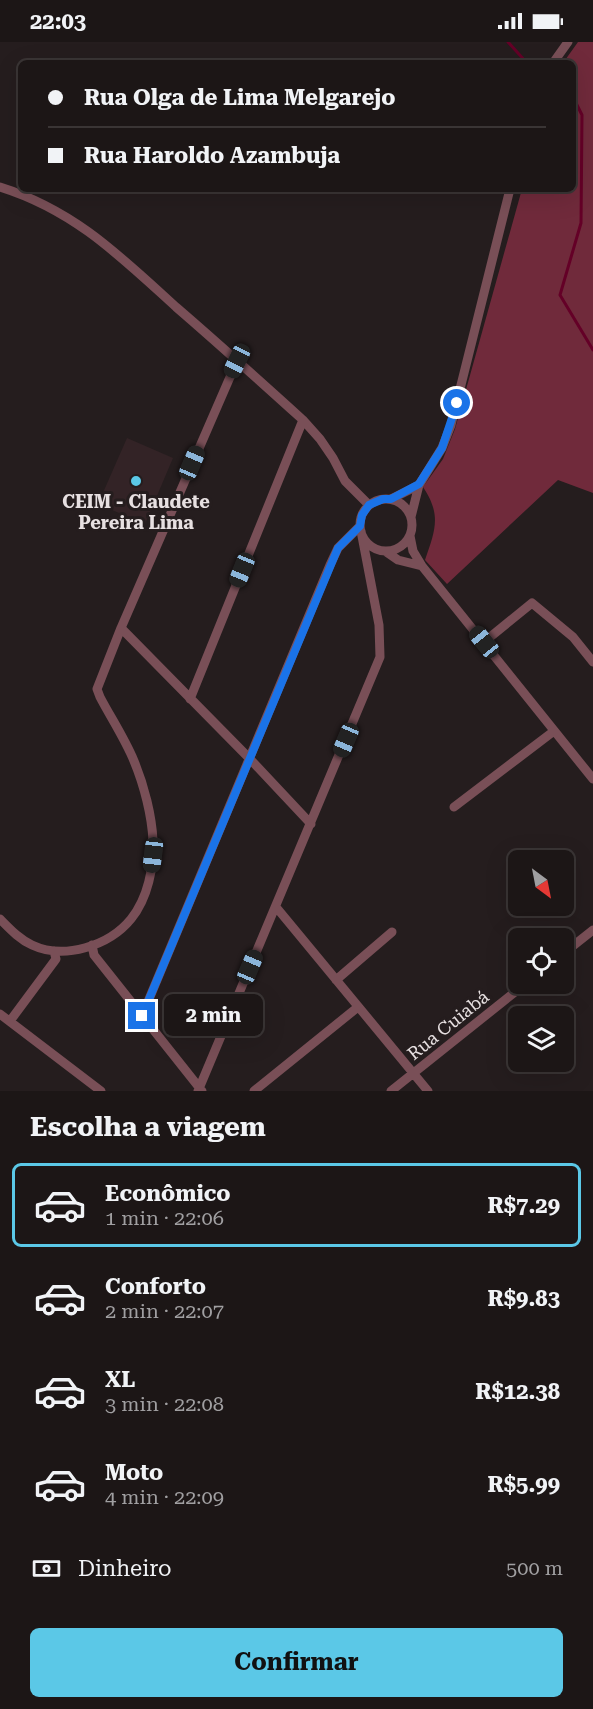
<!DOCTYPE html>
<html lang="pt">
<meta charset="utf-8">
<style>
:root{--surface:#1c1616;--page:#251f1f;--text:#f1f3f6;--muted:#a09fa1;--line:#3a3535;--accent:#5bc8e7}
body{margin:0;font-family:"Roboto Serif",serif;background:var(--page);color:var(--text);height:100vh;display:flex;flex-direction:column;font-size:22px;white-space:nowrap}
*{box-sizing:border-box;margin:0}
p{font-size:20px;color:var(--muted)}
.icon{flex:none;width:33px;height:33px;fill:none;stroke:currentColor;stroke-width:2;stroke-linecap:round;stroke-linejoin:round}
.map{position:relative;height:1049px;overflow:hidden}
.sheet{display:flex;flex-direction:column;background:var(--surface);flex:1}
.sheet>*{flex:none}
.guide{position:absolute;left:18px;top:18px;width:558px;height:132px;border-radius:9px;box-shadow:0 6px 24px #0002,0 0 0 2px var(--line);display:grid;align-content:center;height:132px;padding:0 30px;background:var(--surface)}
.needle{width:39px;rotate:148deg}
.buttons{position:absolute;left:508px;top:808px;display:grid;gap:12px}
.buttons a{display:grid;place-items:center;width:66px;height:66px;border-radius:9px;background:var(--surface);box-shadow:0 6px 24px #0002,0 0 0 2px var(--line);font-size:30px}
.end{position:absolute;width:27px;height:27px;margin:-14px;border:8px solid #1a73e8;background:#fff;box-shadow:0 0 0 3px #fff}
.from{border-radius:50%}
.bubble{position:absolute;height:42px;border-radius:9px;background:var(--surface);box-shadow:0 6px 24px #0002,0 0 0 2px var(--line);font-size:20px;font-weight:700;line-height:42px;text-align:center}
.car{position:absolute;width:18px;height:36px;margin:-18px -9px;border-radius:8px;box-shadow:0 0 4px 2px #0007;background:linear-gradient(#222 24%,#8ab4d8 0 40%,#222 0 76%,#8ab4d8 0 86%,#222 0)}
.guide b{display:flex;align-items:center;gap:21px;height:57px;font-size:22px}
.guide b+b{border-top:2px solid var(--line)}
.guide i{width:15px;height:15px;background:var(--text)}
ul{padding:0;list-style:none}
li{display:flex;align-items:center;gap:18px;height:84px;margin:0 12px 9px;padding:0 18px;border:3px solid transparent;border-radius:9px}
li div{flex:1}
li b{display:block;font-size:22px}
li em{font-style:normal;font-weight:700}
li.selected{border-color:var(--accent)}
li>.icon{width:54px;height:54px;stroke-width:1.5}
h2{padding:0 30px;font-size:27px;line-height:72px}
.pay{display:flex;align-items:center;gap:15px;height:66px;padding:0 30px;font-size:22px}
.pay p{margin-inline-start:auto}
.button{display:flex;gap:12px;margin-top:auto;padding:12px 30px}
.button a{flex:1;height:69px;border-radius:9px;background:var(--accent);color:#111;font-size:24px;font-weight:700;line-height:69px;text-align:center}
.status{display:flex;justify-content:space-between;align-items:center;height:42px;padding:0 30px;background:var(--surface);direction:ltr}
.status svg{height:16px;fill:currentColor}
.map>svg:first-child{display:block}
.built{fill:#332326}
.green{fill:#702a3b}
.lines{fill:none;stroke-linecap:round;stroke-linejoin:round}
.stream{stroke:#640027;stroke-width:3}
.minor{stroke:#794f57;stroke-width:9}
.route{stroke:#1a73e8;stroke-width:8}
.poi-dot{fill:#5bc8e7;stroke:#251d1e;stroke-width:2}
.labels{text-anchor:middle;dominant-baseline:central;stroke-width:6;stroke-linejoin:round;paint-order:stroke}
.poi-label{font-size:18px;font-weight:bold;fill:#e7e0e1;stroke:#251d1e}
.street-label{font-size:18px;fill:#e7e0e1;stroke:#251d1e}
</style>
<div class="status"><b>22:03</b><svg viewBox="0 0 49 12"><path d="M0 12V9h3v3zM5 12V6h3v6zM10 12V3h3v9zM15 12V0h3v12zM26 1h20v11H26zM47 4h2v5h-2z"/></svg></div>
<div class="map">
<svg width="593" height="1049" viewBox="0 0 593 1049">
<rect width="100%" height="100%" fill="#251d1e"/>
<!-- built -->
<path class="built" d="M127,396L173,416L145,482L98,462Z"/>
<!-- green -->
<path class="green" d="M578,0H593V451L558,438L447,542L425,518C435,489 442,473 423,445L443,417L455,387L522,147H573V21H563Z"/>
<g class="lines">
<!-- stream -->
<path class="stream" d="M508,0L527,21
M573,55L582,73L581,181L560,253L593,308"/>
<!-- minor -->
<path class="minor" d="M553,21L568,0
M0,145C74,168 120,214 176,265C219,302 261,340 303,378L320,397L333,416L345,439L369,463
M391,457L419,443
M360 483a26 26 0 1 1 52 0a26 26 0 1 1-52 0Z
M411,475L419,443L442,406L451,383L510,147
M410,494L413,509L422,524L593,737
M385,509L398,518L422,524
M121,586L250,717L311,782
M484,600L532,561L573,595L593,620
M190,657L303,378
M454,765L554,689
M276,865L428,1049
M0,877C10,887 19,897 32,903C64,918 109,904 131,877C148,856 154,825 153,799C152,774 144,743 134,719C125,697 111,676 100,655L97,647L121,586L237,319
M92,903L94,913L202,1049
M564,911L593,888
M336,938L392,890
M0,972L101,1049
M142,974L330,523L338,506L360,484
M10,979L56,917L54,909
M198,1049L380,615L379,583L361,489
M254,1049L358,965
M391,1049L525,942"/>
</g>
<g class="lines">
<!-- route -->
<path class="route" d="M142,974L338,506L360,484L362,473L369,463L383,457H391L419,442L442,406L457,361"/>
</g>
<!-- markers -->
<circle class="poi-dot" cx="136" cy="439" r="6"/>
<g class="labels">
<!-- poi labels -->
<g class="poi-label">
<text x="136" y="459">CEIM - Claudete<tspan x="136" dy="21">Pereira Lima</tspan></text>
</g>
<!-- street labels -->
<g class="street-label">
<text transform="translate(448 983) rotate(-39)">Rua Cuiabá</text>
</g>
</g>
</svg>
<div class="buttons">
<a><svg class="needle" viewBox="-14 -14 28 28"><path d="M0-13l5 13h-10z" fill="#e53935"/><path d="M0 13l5-13h-10z" fill="#a09fa1"/></svg></a>
<a><svg class="icon" aria-label="locate" viewBox="0 0 24 24"><circle cx="12" cy="12" r="6"/><path d="M12 2v4M12 18v4M2 12h4M18 12h4"/></svg></a>
<a><svg class="icon" aria-label="layers" viewBox="0 0 24 24"><path d="M12 4l9 5-9 5-9-5zM3 14l9 5 9-5"/></svg></a>
</div>
<i class="end from" style="left:457px;top:361px"></i>
<i class="end" style="left:142px;top:974px"></i>
<div class="bubble" style="left:164px;top:952px;width:99px">2 min</div>
<i class="car" style="left:237px;top:319px;rotate:206deg"></i>
<i class="car" style="left:192px;top:421px;rotate:23deg"></i>
<i class="car" style="left:242px;top:528px;rotate:202deg"></i>
<i class="car" style="left:484px;top:600px;rotate:321deg"></i>
<i class="car" style="left:346px;top:698px;rotate:203deg"></i>
<i class="car" style="left:153px;top:813px;rotate:187deg"></i>
<i class="car" style="left:250px;top:925px;rotate:23deg"></i>
<div class="guide">
<b><i class="from"></i>Rua Olga de Lima Melgarejo</b>
<b><i></i>Rua Haroldo Azambuja</b>
</div>
</div>
<section class="sheet">
<h2>Escolha a viagem</h2>
<ul>
<li class="selected"><svg class="icon" aria-label="car" viewBox="0 0 24 24"><path d="M5 17H2v-5l4-1 3-4h7l3 4 3 1v5h-3M9 17h6M6 11h13"/><circle cx="7" cy="17" r="2"/><circle cx="17" cy="17" r="2"/></svg><div><b>Econômico</b><p>1 min · 22:06</p></div><em>R$7.29</em></li>
<li><svg class="icon" aria-label="car" viewBox="0 0 24 24"><path d="M5 17H2v-5l4-1 3-4h7l3 4 3 1v5h-3M9 17h6M6 11h13"/><circle cx="7" cy="17" r="2"/><circle cx="17" cy="17" r="2"/></svg><div><b>Conforto</b><p>2 min · 22:07</p></div><em>R$9.83</em></li>
<li><svg class="icon" aria-label="car" viewBox="0 0 24 24"><path d="M5 17H2v-5l4-1 3-4h7l3 4 3 1v5h-3M9 17h6M6 11h13"/><circle cx="7" cy="17" r="2"/><circle cx="17" cy="17" r="2"/></svg><div><b>XL</b><p>3 min · 22:08</p></div><em>R$12.38</em></li>
<li><svg class="icon" aria-label="car" viewBox="0 0 24 24"><path d="M5 17H2v-5l4-1 3-4h7l3 4 3 1v5h-3M9 17h6M6 11h13"/><circle cx="7" cy="17" r="2"/><circle cx="17" cy="17" r="2"/></svg><div><b>Moto</b><p>4 min · 22:09</p></div><em>R$5.99</em></li>
</ul>
<div class="pay"><svg class="icon" aria-label="cash" viewBox="0 0 24 24"><path d="M3 7h18v10H3z"/><circle cx="12" cy="12" r="2"/></svg>Dinheiro<p>500 m</p></div>
<div class="button"><a>Confirmar</a></div>
</section>
